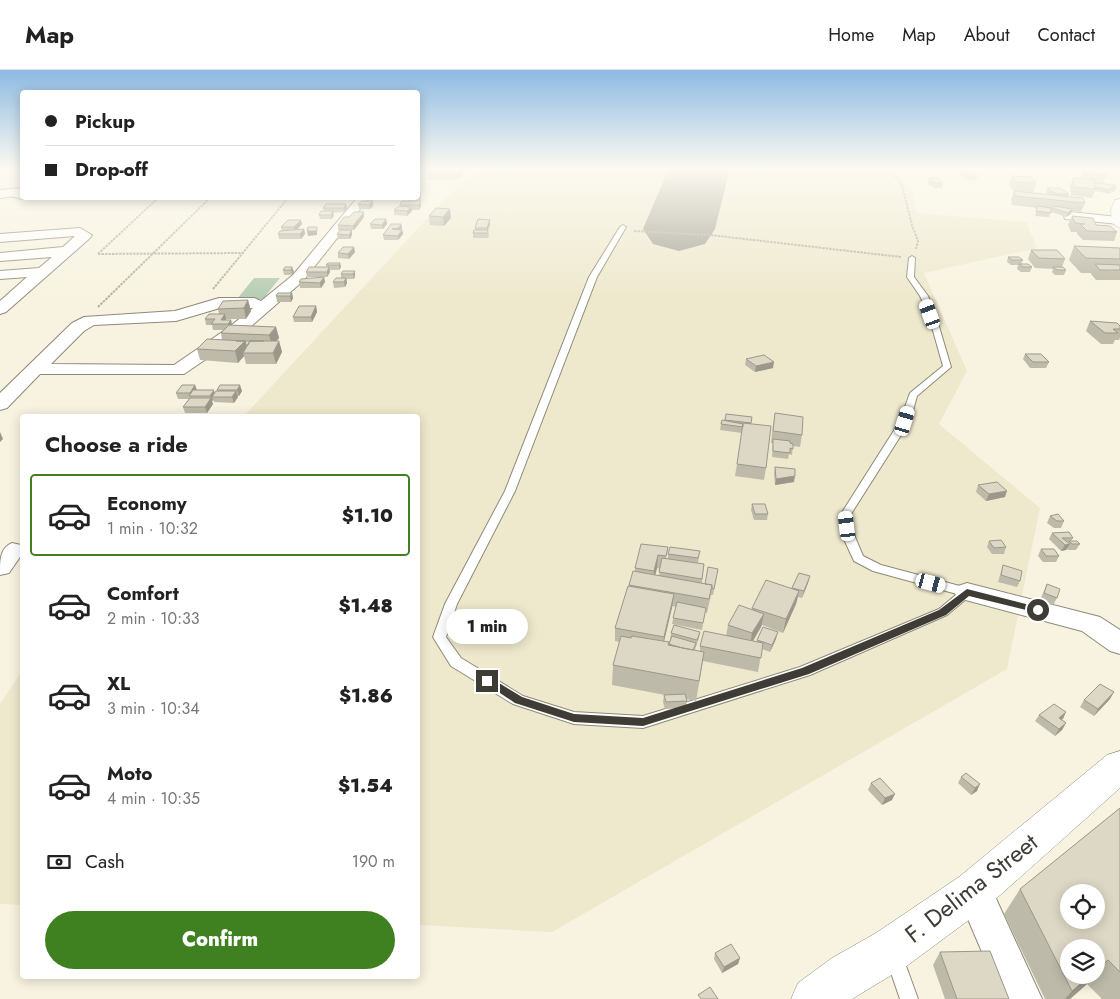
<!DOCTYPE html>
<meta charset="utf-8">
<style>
:root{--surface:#fff;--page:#f2f2f2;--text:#222;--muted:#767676;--line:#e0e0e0;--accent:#3f8020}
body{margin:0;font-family:Jost,sans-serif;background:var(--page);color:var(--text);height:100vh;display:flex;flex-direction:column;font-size:19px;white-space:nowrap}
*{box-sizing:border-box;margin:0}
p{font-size:16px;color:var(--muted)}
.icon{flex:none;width:28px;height:28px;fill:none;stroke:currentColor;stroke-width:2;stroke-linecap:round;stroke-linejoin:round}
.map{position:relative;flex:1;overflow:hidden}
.details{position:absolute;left:20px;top:344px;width:400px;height:565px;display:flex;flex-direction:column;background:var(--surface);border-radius:5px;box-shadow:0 2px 12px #0003}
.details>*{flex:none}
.guide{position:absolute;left:20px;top:20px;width:400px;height:110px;border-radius:5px;box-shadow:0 2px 12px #0003;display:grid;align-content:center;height:110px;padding:0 25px;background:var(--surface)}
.tools{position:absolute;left:1060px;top:814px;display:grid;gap:10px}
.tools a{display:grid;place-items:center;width:45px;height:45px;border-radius:50%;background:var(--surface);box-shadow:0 2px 12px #0003;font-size:25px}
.end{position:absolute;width:22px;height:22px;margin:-11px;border:6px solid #3e3c35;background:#fff;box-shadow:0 0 0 2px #fff}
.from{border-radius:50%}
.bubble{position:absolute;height:35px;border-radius:18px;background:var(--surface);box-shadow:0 2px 12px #0003;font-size:16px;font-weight:800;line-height:35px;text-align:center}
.car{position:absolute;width:15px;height:30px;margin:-15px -8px;border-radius:6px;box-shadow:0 0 4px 1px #0007;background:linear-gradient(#fff 24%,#345 0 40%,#fff 0 76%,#345 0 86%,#fff 0)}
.guide b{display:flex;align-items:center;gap:18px;height:48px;font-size:19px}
.guide b+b{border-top:1px solid var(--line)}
.guide i{width:12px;height:12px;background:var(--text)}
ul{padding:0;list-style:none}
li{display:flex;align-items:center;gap:15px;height:82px;margin:0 10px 8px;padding:0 15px;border:2px solid transparent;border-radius:5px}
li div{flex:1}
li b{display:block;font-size:19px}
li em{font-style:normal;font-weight:800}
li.selected{border-color:var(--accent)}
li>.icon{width:45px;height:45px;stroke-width:1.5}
h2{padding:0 25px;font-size:22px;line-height:60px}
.pay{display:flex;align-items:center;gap:12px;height:55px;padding:0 25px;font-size:19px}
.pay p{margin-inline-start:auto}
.primary-button{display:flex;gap:10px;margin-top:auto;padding:10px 25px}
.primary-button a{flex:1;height:58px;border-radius:30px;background:var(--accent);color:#fff;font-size:20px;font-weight:800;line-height:58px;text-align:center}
header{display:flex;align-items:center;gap:30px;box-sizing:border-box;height:70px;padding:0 25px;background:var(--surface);border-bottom:1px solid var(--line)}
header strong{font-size:24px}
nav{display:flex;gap:28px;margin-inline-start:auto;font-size:18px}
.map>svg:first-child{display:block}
.built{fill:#eee8cd}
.green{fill:#b6cdb4}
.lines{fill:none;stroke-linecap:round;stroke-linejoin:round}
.runway{fill:#a4a093;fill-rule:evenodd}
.service-casing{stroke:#8e8a79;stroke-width:2}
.minor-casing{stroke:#8e8a79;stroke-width:2}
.tertiary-casing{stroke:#8e8a79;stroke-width:1}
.primary-casing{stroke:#8e8a79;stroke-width:1}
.path{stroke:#b5b1a2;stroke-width:2;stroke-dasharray:2.5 1;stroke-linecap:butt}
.service{fill:#fff;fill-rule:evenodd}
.minor{fill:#fff;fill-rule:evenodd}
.tertiary{fill:#fff;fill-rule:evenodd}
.primary{fill:#fff;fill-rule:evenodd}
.wall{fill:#bebaa9;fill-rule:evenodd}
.shaded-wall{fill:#9b978a}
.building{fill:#ddd8c5;stroke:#9b978a;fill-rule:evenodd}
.route{fill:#3e3c35}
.labels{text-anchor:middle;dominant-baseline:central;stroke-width:4;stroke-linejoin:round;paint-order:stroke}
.near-street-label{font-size:24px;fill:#3e3c35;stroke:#fff}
</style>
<header>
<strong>Map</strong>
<nav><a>Home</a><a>Map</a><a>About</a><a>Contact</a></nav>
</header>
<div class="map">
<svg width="1120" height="929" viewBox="0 0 1120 929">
<rect width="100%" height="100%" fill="#f8f3e0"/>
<!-- built -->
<path class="built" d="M481,98H884L905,110L913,124L916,143L1026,152L1037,178L924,203L967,301L939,354L1040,438L1007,599L552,862L418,855V346H244L446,128Z
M22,601V835L0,834V634Z"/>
<!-- green -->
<path class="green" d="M254,208H280L263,229H237Z"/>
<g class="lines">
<!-- runway -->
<path class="runway" d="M669,98H730L715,159L705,174L679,181L653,174L643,159Z"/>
<defs>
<path id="service" d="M9,122L22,125V128H25L22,129L7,125Z
M623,155L626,157L597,207L515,421L457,534L446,567L461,588L523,626L574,642L643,646L800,597L939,539L957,524L873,501L854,491L843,467L841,444L900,351L910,323L943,296L928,243L920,226L907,207L909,188L912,186L915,188L914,207L928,226L935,243L951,297L917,326L910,351L851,444L855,467L863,486L881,495L971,519L973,522L971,525L947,545L810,605L643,658L574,654L513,634L451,596L433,567L445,534L505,421L589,207L620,157Z
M895,879L901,882L918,929H900L886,888L889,882Z"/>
<path id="minor" d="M22,118V125L0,128V120Z
M357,128H369L303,211L240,266L184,304H40L7,338L0,340V323L72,253L84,247L175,241L219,228H254L261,231L293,205ZM220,238H253L228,258L174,295L51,294L84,261L94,255L176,251Z
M1070,142L1118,147L1120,148V154L1065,149L1064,146Z
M80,158L92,165L90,168L6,242L0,244V231L27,207L0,209V201L39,198L52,187L0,191V183L63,177L75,166L0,172V164Z
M12,473L21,475L22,484L9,503L0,505C0,490 0,478 12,473Z
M967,513L1100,547L1120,560V584L1110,581L1082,561L958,528L954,522L958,516Z
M974,804L987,809L1042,929H1002L956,821L961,809Z"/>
<path id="tertiary" d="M1120,681V718L989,835L908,895L852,929H791L798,913L832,888L876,863L959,807L1107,685Z"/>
<path id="primary" d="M1120,129V158L1112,153L1111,140L1115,130Z"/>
</defs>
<!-- service casing -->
<use href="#service" class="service-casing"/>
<!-- minor casing -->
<use href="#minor" class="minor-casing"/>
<!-- tertiary casing -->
<use href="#tertiary" class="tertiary-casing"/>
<!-- primary casing -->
<use href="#primary" class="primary-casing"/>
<!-- path -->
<path class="path" d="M878,98L897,108L902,115L912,155L918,171L916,179
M634,161L710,165L901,187
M98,184L244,183
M98,184L158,128
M213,219L288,128
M98,237L210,128"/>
<!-- service -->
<use href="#service" class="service"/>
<!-- minor -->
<use href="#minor" class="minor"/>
<!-- tertiary -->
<use href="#tertiary" class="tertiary"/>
<!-- primary -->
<use href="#primary" class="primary"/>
</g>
<!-- wall -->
<path class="wall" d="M433,98L465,102L458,109L429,110V102Z
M892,98H903L901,101L892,99Z
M1015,98H1082L1081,101L1016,100Z
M1084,98H1112L1111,101H1106V105L1103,113L1116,118L1114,122L1111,121L1110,124L1095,121L1092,128L1071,125L1070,116L1073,108L1081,109V106Z
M962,101L978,106L976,110H967L960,105Z
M1012,106L1036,113L1033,122L1014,121L1009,115Z
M929,108L943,113L942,118H934L928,114Z
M1047,118L1069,124L1067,127L1085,133L1081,142L1072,141L1071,144L1066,147L1051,142L1049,147L1035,146L1037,138L1012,135L1011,130L1014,121L1049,125L1046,123Z
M420,122L421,128L419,131L421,136L419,140H411L412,141L407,146L394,145V140L400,136V135L408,131V129Z
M367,128H386V129L368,130Z
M373,131V136L370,139H359L358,134Z
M346,134L347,138L344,142L333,143L334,146L331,149H320L319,145L324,141L323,138Z
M450,139L451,148L444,156L430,155L429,146Z
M1072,146L1117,162L1114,171L1083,170L1077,164V162H1071L1068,155Z
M364,147L354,160H338V155Z
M386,149L387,154L383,159H371L370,154Z
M490,150V154L488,160L489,165L488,168H473V163L475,160V158Z
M302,154L297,160L304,159L305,164L301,169H279L278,164L282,161L281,157Z
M401,154L402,158L401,159L402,160L403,164L398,170H384L383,165Z
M352,160V165L350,169H338L337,164Z
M1074,176L1120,178V210H1096L1091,204V203H1081L1069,190Z
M354,177L355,182L349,189L338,188V183Z
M1031,180L1065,189L1062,197L1066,200L1064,205H1055L1052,202L1053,199L1035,198L1028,189Z
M1008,187L1023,190L1021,194L1032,197L1030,202H1021L1017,199L1018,195H1011L1007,192Z
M340,193L341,197L339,200H330V202L327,207H307L306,202L327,197L326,195Z
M292,197L294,202L292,205H284L283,200Z
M355,201V206L354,209H347V213L345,217L334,218L333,212L341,208V204Z
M324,207L325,212L321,218H300L299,212Z
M292,223L293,228L291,232H277L276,226Z
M248,230L251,241L246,249H226V250H231L232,255L276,257L279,268L276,271H279L282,282L276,294H246L244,286L238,293L200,290L197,279L222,270L221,263L224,260H213L212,255H206L205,249L219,244L218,239Z
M316,236L317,242L312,252H294L293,247Z
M1090,251L1120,256V268L1119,270H1115L1113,274H1101L1086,261Z
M1025,284L1049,292L1046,298H1030L1023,289Z
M746,289L773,298L755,302L745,295Z
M195,315L197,320L214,323L217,321V320L220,315L242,321L239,326H237L238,327L234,333L214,332L213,330L212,331L213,334L207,343H185L183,337L189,329H178L176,323Z
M775,343L802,365L800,377L793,376L792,385L789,384L788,389L772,387L773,373H771L773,355Z
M726,344L752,347L751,354L766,398L764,410L735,406L742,363L720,360L721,354L725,351Z
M775,397L794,412L775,415L774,403Z
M978,415L1005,427L986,431L976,422Z
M752,434L768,444L767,450H754L751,440Z
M1050,446L1064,451L1061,458H1054L1047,453Z
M1052,463L1073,468L1071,471L1080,474L1076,480H1068L1067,479L1066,480L1061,481L1049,469Z
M989,471L1006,477L1004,484H992L987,477Z
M668,477L666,489H668V484L700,481L698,493L704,494L702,513L705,514L718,499L713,525H711L707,543L705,542L702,560L672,554L676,537L672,536L664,571L669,572L670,570L671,563L700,562L699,568L695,580L700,581V576L726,566L728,555L751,539L752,538L791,519L799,503L810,506L808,513L802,528L798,527L796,534L783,563L762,555L753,571L756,572L757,570L776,569L770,582L762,579L758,602L703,591L696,631L687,629L686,638L665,639L663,632L664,625H665L612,615L613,595L620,572L615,571V558L629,515L635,502V498ZM657,498L660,499L659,506L655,505Z
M1041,479L1059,486L1056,492H1043L1038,486Z
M1003,495L1020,511L1017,517L998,512L1001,502Z
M1047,514L1057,528L1053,535L1040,530Z
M1110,629L1094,646L1080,637L1084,630Z
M1066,642L1061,649L1066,653L1062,660L1055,666L1035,651L1039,645Z
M966,703L977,721L971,725L958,713L961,707Z
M871,713L892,730L882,735L868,720Z
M1120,738V929H1102L1087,914L1070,929H1045L1004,844L1020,819ZM1096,878V905H1069Z
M940,882L1009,929H945L933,895Z
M715,883L740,888L738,894L722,903L714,889Z"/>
<!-- shaded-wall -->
<path class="shaded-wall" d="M460,98H465V102L458,109L457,101Z
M418,122H420V124V123L421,128L419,133Z
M373,131V136L370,139L369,135Z
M421,131V136L419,140V135Z
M346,134L347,138L344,142V138Z
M411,137L412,141L407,146V141Z
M450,139L451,148L444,156L443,147Z
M1072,139L1071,144L1066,147L1068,143Z
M333,141L334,146L331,149V145Z
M364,142V147L354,160L353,156Z
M386,149L387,154L383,159L382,155Z
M301,150L302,154L295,162L294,157Z
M490,150V154L487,163V158Z
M401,154L402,158L399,163L392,159Z
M317,157V165L308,166L307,161Z
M304,159L305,164L301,169L300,164Z
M352,160V165L350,169L349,165Z
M402,160L403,164L398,170V166Z
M354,177L355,182L349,189L348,184Z
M340,193L341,197L339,200V195Z
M292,197L294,202L292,205L291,200Z
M329,197L330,202L327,207V202Z
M355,201V206L354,209L353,204Z
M324,207L325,212L321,218L320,213Z
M346,208L347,213L345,217L344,212Z
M292,223L293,228L291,232L290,226Z
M248,230L251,241L246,249L244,238Z
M316,236L317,242L312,252L311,247Z
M225,244L226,249L222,255L221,250Z
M231,250L232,255L229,260L228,254Z
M276,257L279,268L273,275L271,273L269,265Z
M245,271L248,282L243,283L244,286L238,293L235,281Z
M279,271L282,282L276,294L273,283Z
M774,292L773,298L755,302L756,296Z
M195,315L197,321L190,326V323Z
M240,315L242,321L239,326L237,320Z
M214,320L215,326L212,327L213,330L212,331L213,334L207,343L205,337L211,328L210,326Z
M236,321L238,327L234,333L232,327Z
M0,362L3,369L0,372Z
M795,406L794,412L775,415L776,409Z
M1007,421L1005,427L986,431L989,424Z
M1070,474L1066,480L1061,481L1065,475Z
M658,485L657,498L653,514L654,501Z
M810,506L808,513L802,528L804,521Z
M799,521L796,534L783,563L786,549Z
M674,524L672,538L662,580L664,567Z
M764,544L761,557L750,576L752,563Z
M778,562L776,569L770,582L772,575Z
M1114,622L1110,629L1094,646L1098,639Z
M1066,642L1063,649L1055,654L1059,648Z
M1066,653L1062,660L1055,666L1059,659Z
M980,714L977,721L971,725L975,718Z
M895,724L892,730L882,735L885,728Z
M740,888L738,894L722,903L724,897Z
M1108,890L1096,903V900Z
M1091,905H1095L1087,914L1070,929H1065L1072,921Z"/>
<!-- building -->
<path class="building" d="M433,98H460L457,101L429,102Z
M1084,98L1106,100V105L1084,102Z
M962,101H971L978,106H968Z
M1012,106L1031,107L1036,113L1017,112Z
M929,108H938L943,113H935L929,109Z
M1073,108L1094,110L1095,119L1074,117Z
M1094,113L1115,115L1116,118L1111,117V120L1095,117Z
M1047,118H1060L1069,124H1056Z
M1014,121L1083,128L1085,133L1015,126Z
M418,123H420L418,129H408L409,128H418Z
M362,131H373L369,135L358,134Z
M402,131H421L419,135H400Z
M326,134H346L344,138H323Z
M399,136L411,137L407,141L394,140Z
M1037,136L1051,138V143L1036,141Z
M1055,136L1072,139L1068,143L1052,138Z
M436,138L450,139L443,147L429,146Z
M321,141H333L331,145H319Z
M354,142H364L353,156L338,155L344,147H349Z
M1072,146L1093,148L1096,155L1110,156L1117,162L1087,161L1080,154H1085L1075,153Z
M375,149H386L382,155L370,154Z
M478,149L490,150L487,158H475Z
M288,150H301L294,157H281Z
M391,154H401L399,158L392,159L402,160L398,166L383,165Z
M308,157H317V161H307Z
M304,159L300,164H278L280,161Z
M340,160H352L349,165L337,164Z
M474,160H488L487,163H473Z
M1074,176L1120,178V189L1086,188Z
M343,177H354L348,184L338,183Z
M1031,180H1057L1065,189L1039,188Z
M1008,187H1019L1023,190H1012Z
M328,193H340L339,195H326Z
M1019,194H1028L1032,197H1023Z
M1095,194L1120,195V200H1100Z
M285,197H292L291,200H283Z
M309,197H329L327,202H306Z
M1053,197H1063L1066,200H1057Z
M343,201H355L353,204H341Z
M324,207L320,213L299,212L301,209Z
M336,208H346L344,212H333Z
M278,223H292L290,226H276Z
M248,230L244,238L218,239L223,231Z
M299,236H316L311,247H293Z
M209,244H225L221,250H231L228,254H211L215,249H205Z
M1090,251L1117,253L1120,256V259H1113L1118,263H1105Z
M229,255L276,257L269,265L221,263Z
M207,269L245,271L235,281L197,279Z
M236,271H264H250L248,275H246L245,271Z
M250,271H279L273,283H243Z
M1025,284H1041L1049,292H1033Z
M764,285L774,292L756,296L746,289Z
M182,315H195L190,323H176Z
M220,315H240L237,320H217Z
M193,320H214L210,326H189Z
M216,321H236L232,327H212Z
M190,328H211L205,337H183Z
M775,343L803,347L802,365L773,361Z
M726,344L752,347L751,353L725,350Z
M722,350L743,354V357L721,354Z
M743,353L771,356L766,398L737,394Z
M773,369L790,371V373L793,374V379L790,378V383L773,381Z
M775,397L795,399V406L776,409Z
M997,412L1007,421L989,424L978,415Z
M752,434H765L768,444H755Z
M1058,444L1064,451H1057L1050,446Z
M1069,462L1073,468H1062L1070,474L1065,475L1052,463Z
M1001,470L1006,477L994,478L989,471Z
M1069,471H1077L1080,474H1072Z
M641,474L668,477L666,486L658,485L654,501L635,498Z
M670,477L700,481L698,488L668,484Z
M1041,479H1054L1059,486H1046Z
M662,488L704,494L702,509L659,502Z
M1003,495L1022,501L1020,511L1001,505Z
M708,497L718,499L714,519L712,518V515L705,514Z
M633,501L712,515L709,529L629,515Z
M799,503L810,506L804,521L792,518Z
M766,510L799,521L786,549L752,538Z
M1047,514L1060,519L1057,528L1044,523Z
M628,516L674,524L664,567L615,558Z
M677,532L706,538L703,553L673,548Z
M739,535L764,544L752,563L728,555Z
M674,555L700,562L697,570L671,563Z
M763,557L778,562L772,575L757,570Z
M704,561L763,573L761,588L700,576Z
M621,566L631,568L632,566L669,572L668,575L704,582L699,611L613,595Z
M672,566L696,573L693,580L682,578L669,574Z
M1100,614L1114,622L1098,639L1084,630Z
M685,624L687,631L666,632L664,625Z
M1054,634L1066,642L1059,648L1066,653L1059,659L1039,645Z
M966,703L980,714L975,718L961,707Z
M880,708L895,724L885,728L871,713Z
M1120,738V902L1108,890L1096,900V878H1069V905H1091L1072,921L1020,819ZM1069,822H1096V850H1069Z
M731,874L740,888L724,897L715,883Z
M990,881L1009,929H957L940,882Z
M710,917L718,929H701L698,925Z"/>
<!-- sky -->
<linearGradient id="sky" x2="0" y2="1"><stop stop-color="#8dbae2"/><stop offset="0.43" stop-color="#fcfaf1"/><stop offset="1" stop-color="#fcfaf1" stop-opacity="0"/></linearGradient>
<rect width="1120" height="229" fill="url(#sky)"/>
<!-- route -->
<path class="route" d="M967,519L1038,537L1043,540L1038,543L969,526L946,545L809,604L643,656L574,652L515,633L482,611L484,608H491L522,627L574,644L643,648L802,598L939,540Z"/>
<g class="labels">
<!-- near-street labels -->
<g class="near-street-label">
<text transform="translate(971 818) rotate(-38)">F. Delima Street</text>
</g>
</g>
</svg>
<div class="tools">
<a><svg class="icon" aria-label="locate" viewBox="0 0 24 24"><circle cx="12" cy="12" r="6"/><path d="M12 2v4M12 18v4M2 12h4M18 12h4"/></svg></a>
<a><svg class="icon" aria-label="layers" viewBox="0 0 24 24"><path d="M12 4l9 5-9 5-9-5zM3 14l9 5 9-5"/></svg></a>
</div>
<i class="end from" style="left:1038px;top:540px"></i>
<i class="end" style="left:487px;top:611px"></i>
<div class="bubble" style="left:446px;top:539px;width:82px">1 min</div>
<i class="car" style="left:930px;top:244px;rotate:340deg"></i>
<i class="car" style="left:905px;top:351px;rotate:17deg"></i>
<i class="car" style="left:847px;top:456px;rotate:353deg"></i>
<i class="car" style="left:931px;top:513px;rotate:105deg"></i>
<div class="guide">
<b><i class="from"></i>Pickup</b>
<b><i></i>Drop-off</b>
</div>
<section class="details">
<h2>Choose a ride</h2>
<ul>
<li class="selected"><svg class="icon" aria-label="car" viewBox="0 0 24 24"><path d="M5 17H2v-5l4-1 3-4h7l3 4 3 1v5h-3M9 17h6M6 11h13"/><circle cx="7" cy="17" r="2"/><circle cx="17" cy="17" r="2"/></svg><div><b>Economy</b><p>1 min · 10:32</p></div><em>$1.10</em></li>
<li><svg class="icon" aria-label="car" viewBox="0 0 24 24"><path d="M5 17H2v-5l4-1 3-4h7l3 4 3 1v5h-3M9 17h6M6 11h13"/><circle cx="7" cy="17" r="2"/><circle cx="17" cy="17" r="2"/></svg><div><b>Comfort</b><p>2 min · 10:33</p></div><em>$1.48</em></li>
<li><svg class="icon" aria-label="car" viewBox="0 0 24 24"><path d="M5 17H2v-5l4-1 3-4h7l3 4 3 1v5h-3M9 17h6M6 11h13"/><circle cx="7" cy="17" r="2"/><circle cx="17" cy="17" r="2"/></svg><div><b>XL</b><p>3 min · 10:34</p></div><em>$1.86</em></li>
<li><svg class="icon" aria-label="car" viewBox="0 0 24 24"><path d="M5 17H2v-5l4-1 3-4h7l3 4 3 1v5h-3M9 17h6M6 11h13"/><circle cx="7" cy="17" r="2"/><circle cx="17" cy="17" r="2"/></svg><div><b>Moto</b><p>4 min · 10:35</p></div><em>$1.54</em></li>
</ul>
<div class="pay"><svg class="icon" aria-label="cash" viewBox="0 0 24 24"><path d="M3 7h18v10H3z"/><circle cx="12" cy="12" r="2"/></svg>Cash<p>190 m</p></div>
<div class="primary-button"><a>Confirm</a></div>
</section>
</div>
